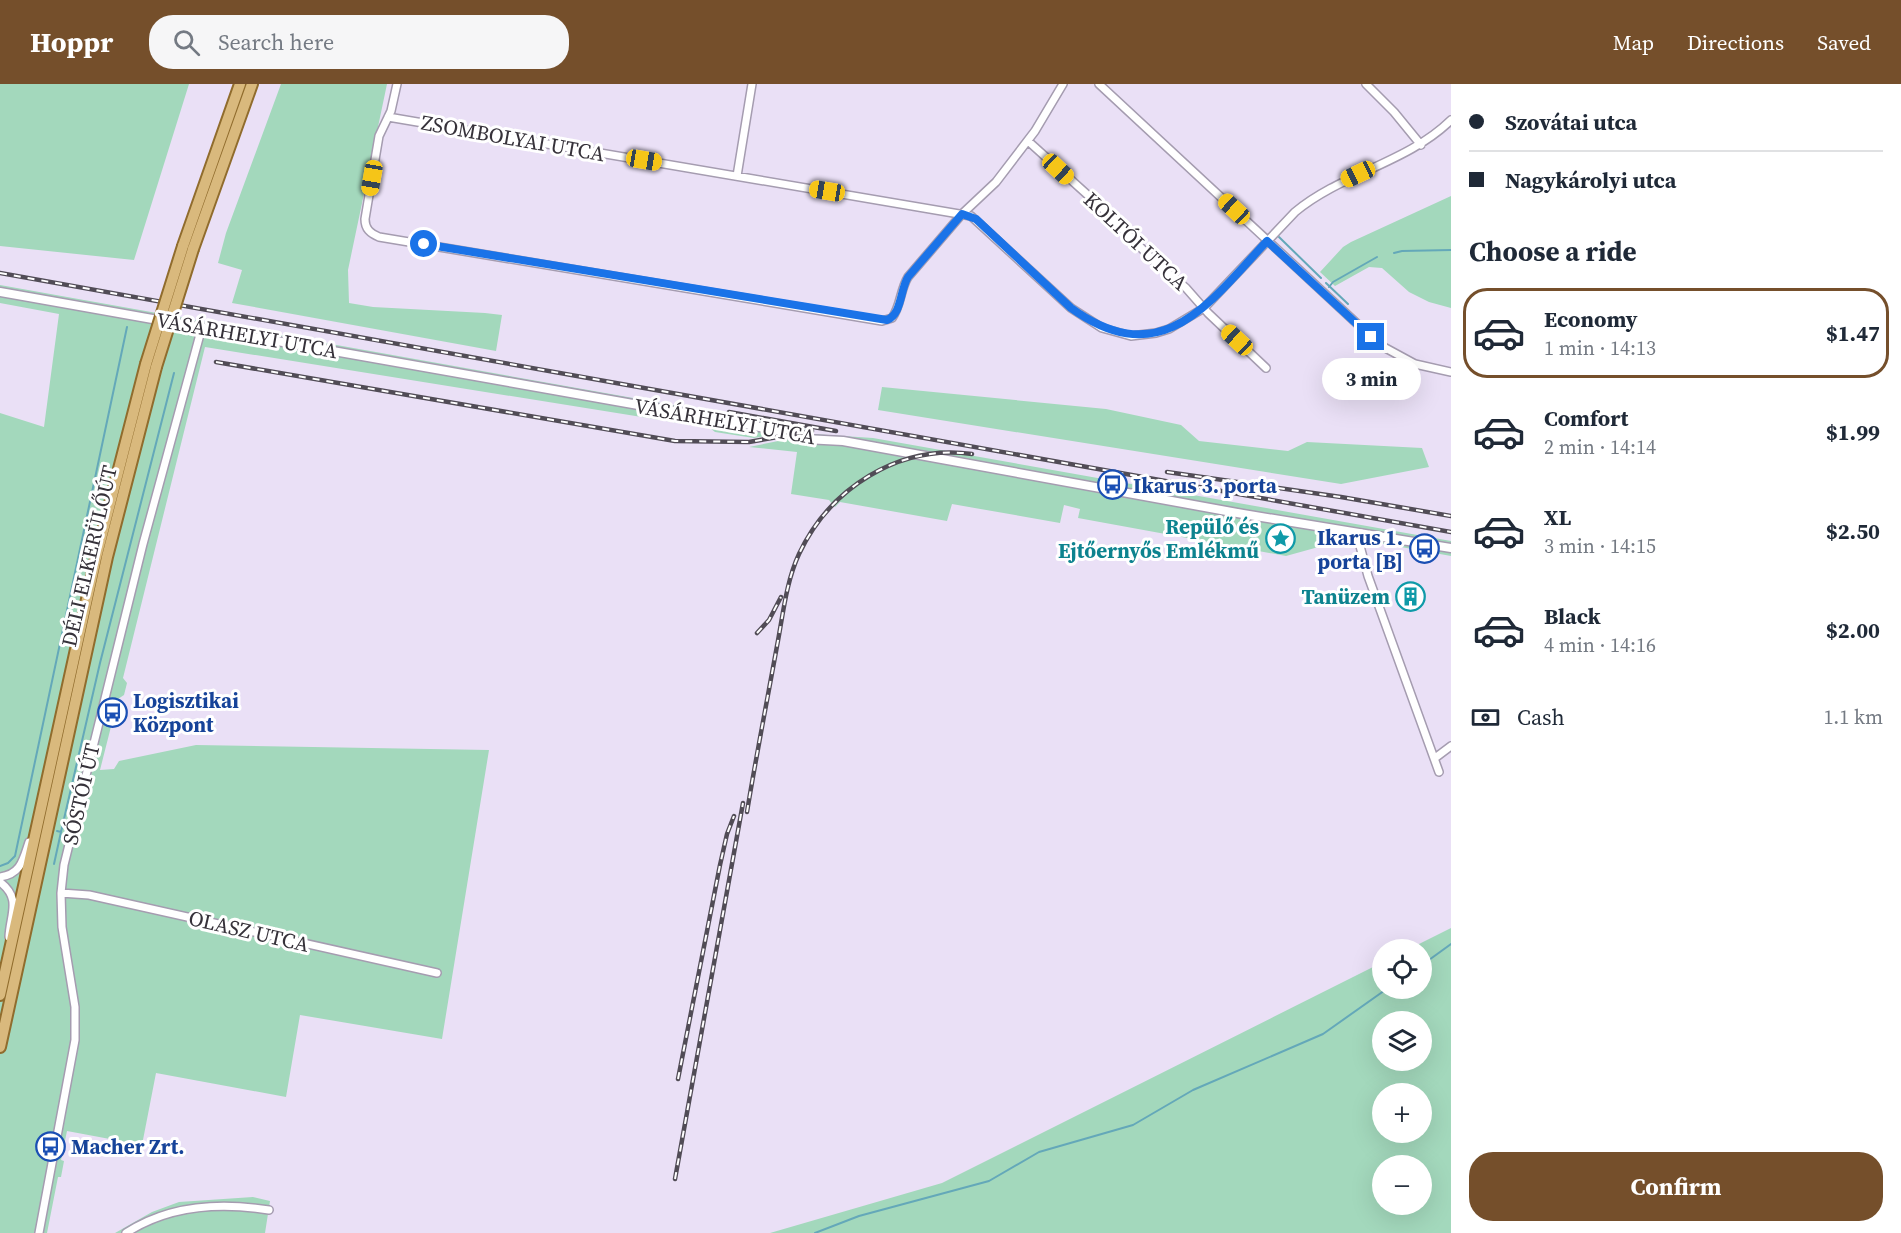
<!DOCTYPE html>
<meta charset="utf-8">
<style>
:root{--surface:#fff;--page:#f6f6f7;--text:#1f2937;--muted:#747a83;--line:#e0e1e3;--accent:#754f2b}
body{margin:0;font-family:"Source Serif 4",serif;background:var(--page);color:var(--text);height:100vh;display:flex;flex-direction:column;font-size:22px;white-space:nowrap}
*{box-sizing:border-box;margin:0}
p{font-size:20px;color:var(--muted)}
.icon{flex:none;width:33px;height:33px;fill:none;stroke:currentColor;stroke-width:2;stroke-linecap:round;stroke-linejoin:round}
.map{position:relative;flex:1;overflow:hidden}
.side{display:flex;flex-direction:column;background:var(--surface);width:450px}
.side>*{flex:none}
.guide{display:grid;align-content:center;height:132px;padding:0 18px;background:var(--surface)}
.tools{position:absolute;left:1372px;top:855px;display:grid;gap:12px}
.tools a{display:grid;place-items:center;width:60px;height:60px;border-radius:50%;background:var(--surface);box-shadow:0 6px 24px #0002;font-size:30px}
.end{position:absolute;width:27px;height:27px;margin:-14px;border:8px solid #1a73e8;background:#fff;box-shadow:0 0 0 3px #fff}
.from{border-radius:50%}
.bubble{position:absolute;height:42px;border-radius:21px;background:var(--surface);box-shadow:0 6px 24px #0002;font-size:20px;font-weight:700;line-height:42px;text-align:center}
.car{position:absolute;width:18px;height:36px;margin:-18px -9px;border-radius:8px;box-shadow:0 0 4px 2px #0007;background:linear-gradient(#f5c518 24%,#345 0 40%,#f5c518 0 76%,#345 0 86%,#f5c518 0)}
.guide b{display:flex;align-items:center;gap:21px;height:57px;font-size:22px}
.guide b+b{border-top:2px solid var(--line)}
.guide i{width:15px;height:15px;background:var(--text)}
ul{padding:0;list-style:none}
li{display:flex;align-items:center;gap:18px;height:90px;margin:0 12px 9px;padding:0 6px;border:3px solid transparent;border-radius:24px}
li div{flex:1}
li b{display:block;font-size:22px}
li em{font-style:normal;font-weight:700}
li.active{border-color:var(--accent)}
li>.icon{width:54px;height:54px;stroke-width:1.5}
h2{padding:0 18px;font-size:27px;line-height:72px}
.pay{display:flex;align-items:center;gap:15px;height:66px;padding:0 18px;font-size:22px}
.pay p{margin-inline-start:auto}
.button{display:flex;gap:12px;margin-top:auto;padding:12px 18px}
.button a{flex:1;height:69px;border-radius:24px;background:var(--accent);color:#fff;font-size:24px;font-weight:700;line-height:69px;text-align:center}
header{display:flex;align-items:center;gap:36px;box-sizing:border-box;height:84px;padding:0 30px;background:var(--accent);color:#fff}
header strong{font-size:28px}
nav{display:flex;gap:33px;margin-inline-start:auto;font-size:21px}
.search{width:420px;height:54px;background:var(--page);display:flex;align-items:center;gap:15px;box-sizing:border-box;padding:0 21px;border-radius:24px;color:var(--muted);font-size:22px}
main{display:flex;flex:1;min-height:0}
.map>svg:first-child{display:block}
.green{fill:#a3d8bc;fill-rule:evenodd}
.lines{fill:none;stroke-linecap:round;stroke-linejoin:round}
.stream{stroke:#64a8b9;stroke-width:2}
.minor-casing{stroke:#a59cb0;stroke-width:10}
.tertiary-casing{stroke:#a59cb0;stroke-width:11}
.primary-casing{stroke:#906c2d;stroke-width:14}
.minor{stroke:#fff;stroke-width:7}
.tertiary{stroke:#fff;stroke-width:8}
.primary{stroke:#d9b97d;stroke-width:10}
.rail-casing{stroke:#514c56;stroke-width:4.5}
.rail{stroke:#fff;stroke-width:2;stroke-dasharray:7;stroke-linecap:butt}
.primary-bridge-casing{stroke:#906c2d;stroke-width:14;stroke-linecap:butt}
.primary-bridge{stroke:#d9b97d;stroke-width:10}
.route{stroke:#1a73e8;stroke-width:8}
.labels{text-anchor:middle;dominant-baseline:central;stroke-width:6;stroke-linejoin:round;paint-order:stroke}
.street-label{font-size:21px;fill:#36323a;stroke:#fff}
.transit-label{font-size:21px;font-weight:bold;fill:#164399;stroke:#fff;text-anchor:start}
.culture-label{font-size:21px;font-weight:bold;fill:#0d838f;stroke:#fff;text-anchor:end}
</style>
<header>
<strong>Hoppr</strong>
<div class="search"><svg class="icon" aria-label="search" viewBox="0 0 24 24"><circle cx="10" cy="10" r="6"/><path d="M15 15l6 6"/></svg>Search here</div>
<nav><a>Map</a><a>Directions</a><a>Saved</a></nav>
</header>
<main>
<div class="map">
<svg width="1451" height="1149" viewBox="0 0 1451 1149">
<rect width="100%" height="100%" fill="#eae0f6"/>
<!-- green -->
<path class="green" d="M0,0H189L134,176L0,162Z
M281,0H387L348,186L349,219L373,223L485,229L502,231L496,267L232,219L242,186L218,179L226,149Z
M1451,112V224L1429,218L1409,208L1382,184L1369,183L1335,202L1320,188L1343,163L1351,158Z
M0,201L807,345L754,354L715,348L710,344L205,263L123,594L127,599L124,611L118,615L100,686L114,685L119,677L196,661L489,666L442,955L300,931L286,1013L156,989L142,1061L67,1047L61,1076L64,1077L61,1093H58L47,1149H0V329L44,343L59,230L0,219Z
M882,303L1106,325L1181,341L1199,357L1288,367L1307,358L1422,364L1429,383L1341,400L878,326Z
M813,350L873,354L1451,457V472L1351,454L1286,472L1078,434L1080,425L1064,421L1060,439L952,420L947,437L840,418L835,423L829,416L791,410L797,368L749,363Z
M1451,844V1149H770L942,1099L1383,878V904H1422V866L1409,865ZM1383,938H1422V976H1383ZM1383,1010H1422V1048H1383ZM1383,1082H1422V1120H1383Z
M253,1113L270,1117L265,1149H115L152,1128L179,1118Z"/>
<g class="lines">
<!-- stream -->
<path class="stream" d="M1279,153L1321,194
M1394,169L1402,167L1451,166
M1326,199L1348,220
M1329,203L1333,198L1377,173
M57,747L61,748L100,579L174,289
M54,780L61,748
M0,782L8,779L15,772L127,243
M1422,881L1451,860
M815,1149L859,1132L989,1097L1039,1068L1133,1041L1193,1006L1323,950L1388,904"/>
<defs>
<path id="minor" d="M397,0L391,27L379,52L365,135C365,145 370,149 379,153L882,237L892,234C901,222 900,206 908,193L962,130L996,98L1035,47L1063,0
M1099,0L1380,261L1415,280L1451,288
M1366,0L1394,28L1421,61
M388,33L971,132L1071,224L1102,244L1131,252L1156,249L1169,245L1204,224L1295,128C1342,89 1407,79 1451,36
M1028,57L1101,123L1154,177L1186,204L1208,229L1266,284
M737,92L752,0
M1361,449L1360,462L1368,492L1439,688
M1435,674L1451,662
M0,793C21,790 23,776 29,758
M0,798C22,815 10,830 9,853
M61,809L89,811L437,889
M39,1149L75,956V923L62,843L61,809L64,781L143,460L202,243
M126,1149C169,1121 219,1118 269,1126"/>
<path id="tertiary" d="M0,208L740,339L775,346L805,355L843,357L1243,430L1451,464"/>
<path id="primary" d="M183,162L240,0
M193,165L252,0
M0,911L96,474L146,280
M0,963L107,473L156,283"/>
</defs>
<!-- minor casing -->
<use href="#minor" class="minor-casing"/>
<!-- tertiary casing -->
<use href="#tertiary" class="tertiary-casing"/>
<!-- primary casing -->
<use href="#primary" class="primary-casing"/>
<!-- minor -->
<use href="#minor" class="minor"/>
<!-- tertiary -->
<use href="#tertiary" class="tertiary"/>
<!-- primary -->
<use href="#primary" class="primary"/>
<defs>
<path id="rail" d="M0,189L1451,448
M216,278L675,357L749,358L812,347
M729,328L836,347
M1167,388L1341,413L1451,432
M757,549L769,536L781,513
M747,728C756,673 767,617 777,562C783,531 786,498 799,470C830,404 899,360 972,370
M678,995L720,781L727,750L734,732
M675,1095L743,719"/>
</defs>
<!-- rail casing -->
<use href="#rail" class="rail-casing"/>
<!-- rail -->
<use href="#rail" class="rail"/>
<defs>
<path id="primary-bridge" d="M146,280L183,162
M156,283L193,165"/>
</defs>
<!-- primary-bridge casing -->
<use href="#primary-bridge" class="primary-bridge-casing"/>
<!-- primary-bridge -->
<use href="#primary-bridge" class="primary-bridge"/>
</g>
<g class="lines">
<!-- route -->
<path class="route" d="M424,160L887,236C902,230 900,206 908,193L962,130L976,135L1071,224C1161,289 1208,221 1267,157L1371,253"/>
</g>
<!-- icons -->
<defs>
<symbol id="bus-ring" viewBox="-11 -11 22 22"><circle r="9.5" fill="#fff" stroke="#1a4fb4" stroke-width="1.5"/><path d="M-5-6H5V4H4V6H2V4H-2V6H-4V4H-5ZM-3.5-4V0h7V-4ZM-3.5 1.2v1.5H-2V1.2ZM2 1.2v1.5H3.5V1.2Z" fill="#1a4fb4"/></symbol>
<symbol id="sight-ring" viewBox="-11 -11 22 22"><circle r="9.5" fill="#fff" stroke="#0f9aa8" stroke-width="1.5"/><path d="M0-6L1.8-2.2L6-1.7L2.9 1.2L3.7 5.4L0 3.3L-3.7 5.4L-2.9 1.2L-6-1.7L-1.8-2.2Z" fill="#0f9aa8"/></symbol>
<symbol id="building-ring" viewBox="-11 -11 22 22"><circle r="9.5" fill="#fff" stroke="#0f9aa8" stroke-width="1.5"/><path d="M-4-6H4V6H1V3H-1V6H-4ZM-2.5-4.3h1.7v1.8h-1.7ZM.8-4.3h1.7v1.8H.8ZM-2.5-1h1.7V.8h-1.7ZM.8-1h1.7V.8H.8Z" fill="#0f9aa8"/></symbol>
</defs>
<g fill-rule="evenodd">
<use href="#bus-ring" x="1096" y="384" width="33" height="33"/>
<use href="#sight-ring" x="1264" y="438" width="33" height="33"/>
<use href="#bus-ring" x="1408" y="448" width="33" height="33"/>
<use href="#building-ring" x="1394" y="496" width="33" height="33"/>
<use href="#bus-ring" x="96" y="612" width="33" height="33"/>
<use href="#bus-ring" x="34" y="1046" width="33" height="33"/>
</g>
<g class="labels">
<!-- street labels -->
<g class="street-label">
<text transform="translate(513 54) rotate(10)">ZSOMBOLYAI UTCA</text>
<text transform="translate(1136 157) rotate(43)">KOLTÓI UTCA</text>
<text transform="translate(247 251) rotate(10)">VÁSÁRHELYI UTCA</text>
<text transform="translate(725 337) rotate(10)">VÁSÁRHELYI UTCA</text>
<text transform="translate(89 472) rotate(-77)">DÉLI ELKERÜLŐÚT</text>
<text transform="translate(81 710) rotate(-77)">SÓSTÓI ÚT</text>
<text transform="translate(249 847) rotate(13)">OLASZ UTCA</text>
</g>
<!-- transit labels -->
<g class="transit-label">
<text x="1133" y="401">Ikarus 3. porta</text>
<text x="1403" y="453" text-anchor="end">Ikarus 1.<tspan x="1403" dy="24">porta [B]</tspan></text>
<text x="133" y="616">Logisztikai<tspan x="133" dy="24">Központ</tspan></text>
<text x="71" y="1062">Macher Zrt.</text>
</g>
<!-- culture labels -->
<g class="culture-label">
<text x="1259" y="442">Repülő és<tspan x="1259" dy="24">Ejtőernyős Emlékmű</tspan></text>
<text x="1390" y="512">Tanüzem</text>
</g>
</g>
</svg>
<div class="tools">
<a><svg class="icon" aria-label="locate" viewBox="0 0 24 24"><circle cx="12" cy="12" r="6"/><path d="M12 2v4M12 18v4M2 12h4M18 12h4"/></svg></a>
<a><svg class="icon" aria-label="layers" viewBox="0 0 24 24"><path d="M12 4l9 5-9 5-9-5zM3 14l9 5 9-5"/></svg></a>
<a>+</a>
<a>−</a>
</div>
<i class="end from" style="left:424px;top:160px"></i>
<i class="end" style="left:1371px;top:253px"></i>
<div class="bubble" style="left:1322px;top:274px;width:99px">3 min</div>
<i class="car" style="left:644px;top:76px;rotate:100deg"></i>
<i class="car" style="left:1058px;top:85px;rotate:133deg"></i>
<i class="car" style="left:1358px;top:90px;rotate:245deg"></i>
<i class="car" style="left:372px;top:94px;rotate:190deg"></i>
<i class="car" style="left:827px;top:107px;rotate:279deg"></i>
<i class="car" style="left:1234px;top:125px;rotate:313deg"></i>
<i class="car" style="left:1237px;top:256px;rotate:313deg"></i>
</div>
<section class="side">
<div class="guide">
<b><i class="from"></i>Szovátai utca</b>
<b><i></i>Nagykárolyi utca</b>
</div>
<h2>Choose a ride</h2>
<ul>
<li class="active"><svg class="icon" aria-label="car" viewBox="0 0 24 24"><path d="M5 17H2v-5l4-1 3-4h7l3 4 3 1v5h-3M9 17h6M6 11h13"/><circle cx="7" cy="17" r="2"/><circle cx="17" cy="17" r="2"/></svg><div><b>Economy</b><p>1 min · 14:13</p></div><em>$1.47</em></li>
<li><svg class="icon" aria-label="car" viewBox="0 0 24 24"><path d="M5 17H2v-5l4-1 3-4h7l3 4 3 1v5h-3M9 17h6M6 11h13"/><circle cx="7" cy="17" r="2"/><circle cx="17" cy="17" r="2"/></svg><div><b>Comfort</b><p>2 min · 14:14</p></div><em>$1.99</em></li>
<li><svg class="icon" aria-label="car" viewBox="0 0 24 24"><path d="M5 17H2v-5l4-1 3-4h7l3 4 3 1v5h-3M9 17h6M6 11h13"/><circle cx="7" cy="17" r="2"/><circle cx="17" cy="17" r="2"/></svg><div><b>XL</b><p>3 min · 14:15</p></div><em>$2.50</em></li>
<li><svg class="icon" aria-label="car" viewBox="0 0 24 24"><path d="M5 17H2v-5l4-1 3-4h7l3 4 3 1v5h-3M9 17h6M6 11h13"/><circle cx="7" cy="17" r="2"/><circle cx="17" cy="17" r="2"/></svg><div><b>Black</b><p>4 min · 14:16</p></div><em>$2.00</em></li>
</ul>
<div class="pay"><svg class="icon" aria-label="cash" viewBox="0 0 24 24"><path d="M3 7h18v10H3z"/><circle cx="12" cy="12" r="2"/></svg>Cash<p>1.1 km</p></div>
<div class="button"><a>Confirm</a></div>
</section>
</main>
